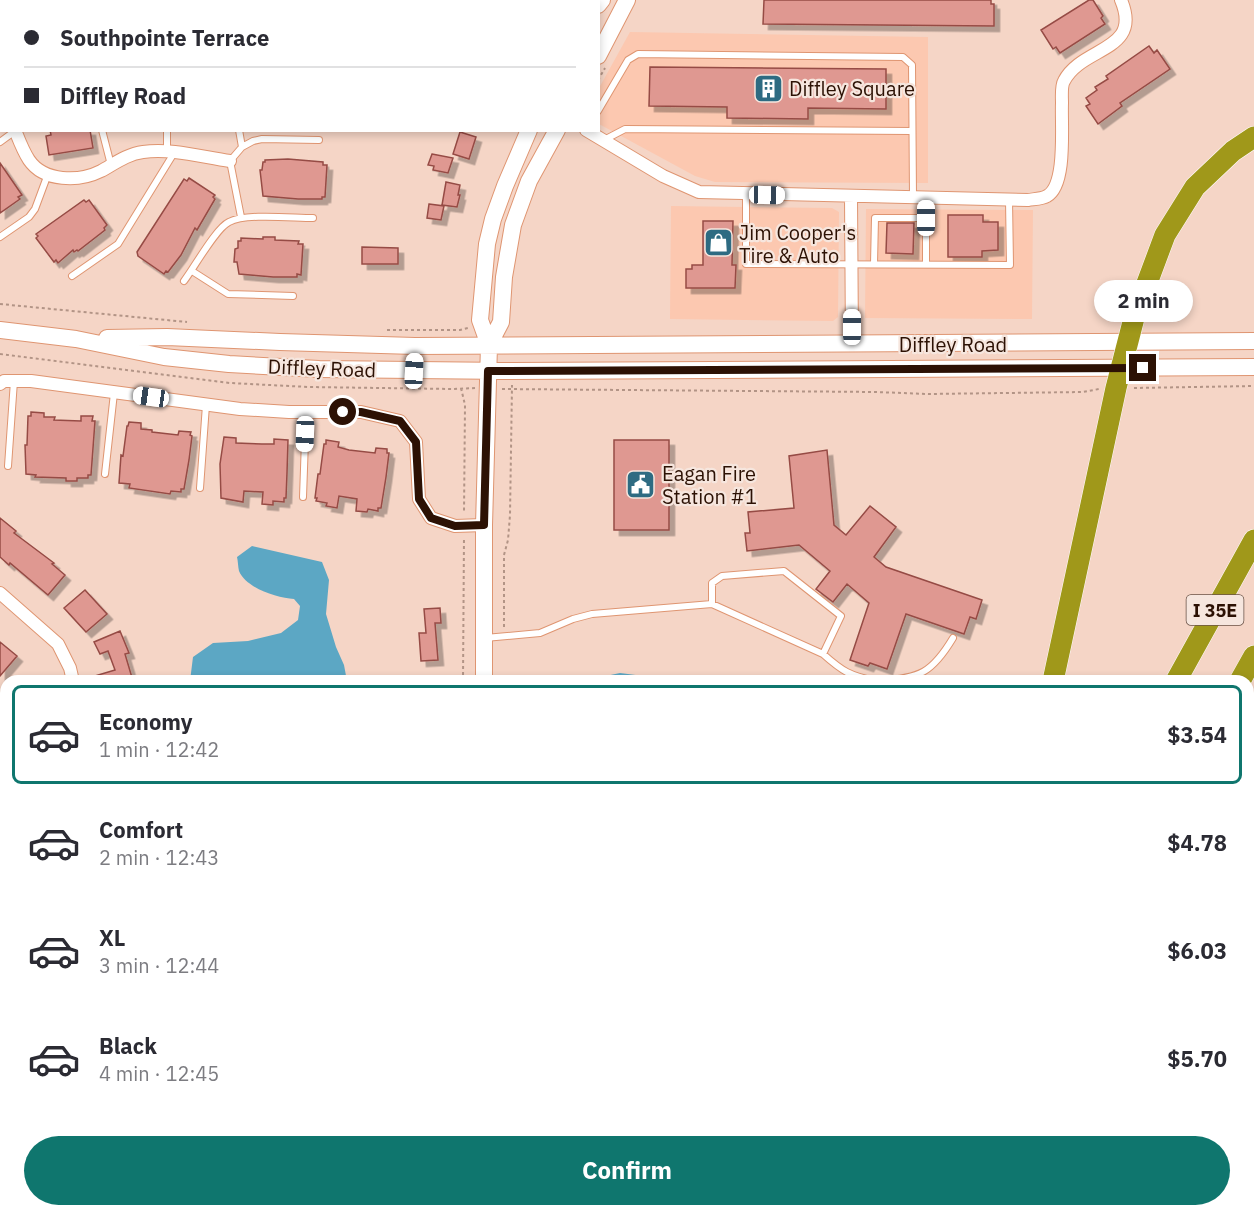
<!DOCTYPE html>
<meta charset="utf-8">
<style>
:root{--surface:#fff;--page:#f2f2f3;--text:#2b2b33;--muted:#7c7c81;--line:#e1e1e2;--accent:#0f766e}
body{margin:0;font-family:"IBM Plex Sans",sans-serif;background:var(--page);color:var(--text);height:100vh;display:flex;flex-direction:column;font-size:22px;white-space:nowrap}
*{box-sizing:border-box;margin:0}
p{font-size:20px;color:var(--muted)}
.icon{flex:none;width:33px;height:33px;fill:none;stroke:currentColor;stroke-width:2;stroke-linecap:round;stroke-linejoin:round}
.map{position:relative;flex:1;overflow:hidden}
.details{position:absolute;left:0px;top:675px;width:1254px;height:542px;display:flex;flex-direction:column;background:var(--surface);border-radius:18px 18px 0 0;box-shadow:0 3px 9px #0003}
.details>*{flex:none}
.guide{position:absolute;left:0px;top:0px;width:600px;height:132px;box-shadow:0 3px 9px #0003;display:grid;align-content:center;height:132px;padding:0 24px;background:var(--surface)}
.end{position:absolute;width:27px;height:27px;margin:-14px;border:8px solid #2c1104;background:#fff;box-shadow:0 0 0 3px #fff}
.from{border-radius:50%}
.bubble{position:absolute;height:42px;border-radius:21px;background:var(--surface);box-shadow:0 3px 9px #0003;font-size:20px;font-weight:800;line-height:42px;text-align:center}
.car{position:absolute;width:18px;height:36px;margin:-18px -9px;border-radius:8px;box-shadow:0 0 4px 2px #0007;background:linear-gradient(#fff 24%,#345 0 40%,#fff 0 76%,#345 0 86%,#fff 0)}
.guide b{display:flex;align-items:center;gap:21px;height:57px;font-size:22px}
.guide b+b{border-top:2px solid var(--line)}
.guide i{width:15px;height:15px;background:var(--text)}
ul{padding:10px 0 0;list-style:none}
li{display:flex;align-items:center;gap:18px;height:99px;margin:0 12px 9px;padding:0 12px;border:3px solid transparent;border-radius:9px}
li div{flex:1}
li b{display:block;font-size:22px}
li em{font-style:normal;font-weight:800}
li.current{border-color:var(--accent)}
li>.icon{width:54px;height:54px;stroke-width:1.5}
.action{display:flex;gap:12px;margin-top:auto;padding:12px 24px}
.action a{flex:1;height:69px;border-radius:36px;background:var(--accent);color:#fff;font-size:24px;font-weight:800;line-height:69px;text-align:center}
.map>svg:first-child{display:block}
.built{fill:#fcc8b0}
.water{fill:#5ca7c4}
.building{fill:#df9891;stroke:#964b45;stroke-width:1.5;filter:url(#shadow)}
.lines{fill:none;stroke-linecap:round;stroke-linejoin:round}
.lane-casing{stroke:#df9571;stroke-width:8}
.street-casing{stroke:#df9571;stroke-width:14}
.secondary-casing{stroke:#df9571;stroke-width:18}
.highway-casing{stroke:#fff;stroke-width:22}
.path{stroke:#b29486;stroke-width:2;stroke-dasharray:3 3;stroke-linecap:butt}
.lane{stroke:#fff;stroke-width:6}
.street{stroke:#fff;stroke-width:12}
.secondary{stroke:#fff;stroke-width:16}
.highway{stroke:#a0981a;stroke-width:21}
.route{stroke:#2c1104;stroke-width:8}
.labels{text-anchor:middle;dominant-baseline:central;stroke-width:4.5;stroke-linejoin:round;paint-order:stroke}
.shield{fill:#f6e6de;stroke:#695145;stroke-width:1.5}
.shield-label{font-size:18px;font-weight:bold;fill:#2c1104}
.poi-label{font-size:20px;fill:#2c1104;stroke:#f6e6de;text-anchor:start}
.street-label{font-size:20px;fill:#2c1104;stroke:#f6e6de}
</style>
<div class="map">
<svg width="1254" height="1216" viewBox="0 0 1254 1216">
<defs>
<filter id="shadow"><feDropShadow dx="5.5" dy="5.5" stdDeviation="0" flood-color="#0004"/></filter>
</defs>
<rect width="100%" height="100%" fill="#f5d5c6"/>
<!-- built -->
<path class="built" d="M630,32L928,37V183L715,182L695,176L599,124V88Z
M671,206L832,208L839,212L838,317L833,321L670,319Z
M866,209L1033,210L1032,319L865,318Z"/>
<!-- water -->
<path class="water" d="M252,546L322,562L329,580L326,614L336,647L344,665L347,681H190L193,657L213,643L248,641L281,633L298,620L300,606L294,599C277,598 246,588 239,571C238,567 238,561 237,557Z
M620,673L651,677L660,681H582Z"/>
<!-- building -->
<path class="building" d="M764,0H991V4H994V26L763,24Z
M1089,0H1093L1103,16L1101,18L1105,24L1060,53L1056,47L1053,49L1041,30Z
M1149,46L1154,53L1157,50L1170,69L1120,103L1122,106L1098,124L1086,106L1090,104L1086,98L1097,90L1095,87L1108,79L1106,76Z
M650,67L886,69V109L808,108V119L727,118V107L649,106Z
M50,130H90L93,148L49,155L46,136L51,135Z
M460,132L476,137L469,159L453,154Z
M432,154L453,158L448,173L433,170L434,166L428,165Z
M265,160L288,159L323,162V165H327L325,197H322V199H298L263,196L260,170H262L263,162H265Z
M0,163L22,195L18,197L20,199L0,213Z
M189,178L215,195L213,197L215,199L197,230L195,228L181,255L168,272L166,271L164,274L138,256L137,252L184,179L187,181Z
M446,182L460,185L458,195H460L457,207L442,205Z
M84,200L86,202L89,200L107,225L104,228L105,230L78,251L77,250L74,252L73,250L58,263L56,260L54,262L36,238L38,236L36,234Z
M429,204L444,206L441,220L427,218Z
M948,215H983V222H998V250L982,251V257H948Z
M703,221H733L732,265H736L735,288H686V269H692V265H703Z
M887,223H914L913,254L886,253Z
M263,237H275V240L299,241L298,244H303L301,275L297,274V277H273L239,274L237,262H234L235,249L238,248V241H241V238L263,239Z
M362,247L398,248V264H362Z
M31,412L44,413V417H55L54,420L81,421V416H93L92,421H95L91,475H88V478H77V481H66V478L35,477L36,475L26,474L25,445H27L28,416H31Z
M129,422L141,423V429L152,430V432L178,435L179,431L191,432L190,435L192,436L189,460L184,489H181V492L171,491L170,494L129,488L130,484L119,483L121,455L123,456L127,426H128Z
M224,437L236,438V443L262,444H274V439L288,440L287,473L286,498H284V502L273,501V505L262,504L263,492L244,491L243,502L221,498L220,464Z
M326,440L339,442L338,447L349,450L375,453L376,448L387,449V453H389L386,477L381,508H378V511L368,509L367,512L356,511L357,499L339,496L337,508L326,506L327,503L316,501L317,498H315L318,474H320L324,444H326Z
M614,440H669V530H614Z
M827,450L834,525L846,535L870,506L896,527L874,557L886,567L982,600L976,619L970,617L964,634L906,614L887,669L870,663L868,666L850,660L869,603L847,584L833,602L816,589L830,571L799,545L747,551L745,533H750L748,512L794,508L789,456Z
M0,518L16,531L14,533L54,563L52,564L65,575L48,595L10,563L9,565L0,557Z
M85,590L107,614L86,632L64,608Z
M440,608L441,623H435L438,660L421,661L419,633H426L424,609Z
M120,631L129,653L125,654L133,681H88V678L115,670L108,651L100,654L94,642Z
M0,642L17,656L0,676Z"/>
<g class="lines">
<defs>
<path id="lane" d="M598,111L628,60L638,54L903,57L912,65L913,197
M102,130L111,165
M167,130V151
M239,130L242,147
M604,140L625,129L912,131
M0,142L15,131
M746,195V264L1010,265L1009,200
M926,198V264
M241,217L230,161L242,147L253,141L262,139L319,140
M0,237L29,217L35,209L48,174
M874,264L875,218H926
M192,271L228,294L293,296
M72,276L118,244L174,153
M184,281C194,268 216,228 229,222C246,213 292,218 313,218
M414,369L415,346
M8,466L14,381
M105,474L114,393
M200,488L206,405
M303,497L306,412
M485,638L540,633L573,619L592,614L712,604L823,654L841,616L784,571L722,576L712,583V604
M823,654C842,671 850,676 876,681
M880,681C920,678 932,673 953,638"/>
<path id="street" d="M0,94L2,99
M15,130C19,140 23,151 29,160C44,182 79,182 101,171C114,164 127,154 143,152C171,148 202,157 230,161
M586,130L663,176L699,192L1028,200C1034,199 1042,199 1047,196C1067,185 1061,125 1062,103C1062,97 1061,86 1064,81C1082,46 1143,52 1121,0
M851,197L852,345
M0,384L4,381H31L240,409L289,412H361L400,421L416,442L419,499L431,518L455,526L484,525
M0,593L58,644L70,668L73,681
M0,756L6,753
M0,1054L6,1082
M10,1216V1210
M180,1216V1210
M360,1216L361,1210"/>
<path id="secondary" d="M598,5L602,0
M598,56L627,0
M0,330L76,339L164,357L229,364L319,369L512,371L1254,367
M107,338L167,337L280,342L415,346L1254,341
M489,345L501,322L504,277L513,225L529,181L557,130
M484,681V525L489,345L480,320L487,244L493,219L505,186L529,130
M496,1210V1216"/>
<path id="highway" d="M1053,681L1116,388L1134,318L1165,235L1195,187L1233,151L1254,137
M1176,681L1254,540
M1240,681L1254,656
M1248,812L1254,806
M879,1216L882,1210
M947,1216L950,1210"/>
</defs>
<!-- lane casing -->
<use href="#lane" class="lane-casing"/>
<!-- street casing -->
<use href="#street" class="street-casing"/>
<!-- secondary casing -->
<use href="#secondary" class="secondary-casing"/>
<!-- highway casing -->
<use href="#highway" class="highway-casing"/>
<!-- path -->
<path class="path" d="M598,80L605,68
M0,304L187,322
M387,330H460L468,328
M0,354L230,383L309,387L453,389L475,388
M461,388L465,405L464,513
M1134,388L1254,386
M502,389L876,392L928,394L1083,392L1099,389
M504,627V555L508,540L510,515L512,385
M463,681L464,537
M469,1210V1216"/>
<!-- lane -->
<use href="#lane" class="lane"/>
<!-- street -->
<use href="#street" class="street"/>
<!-- secondary -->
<use href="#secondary" class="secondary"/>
<!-- highway -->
<use href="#highway" class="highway"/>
</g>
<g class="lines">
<!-- route -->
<path class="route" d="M343,412H361L400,421L416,442L419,499L431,518L455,526L484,525L488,371L1143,368"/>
</g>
<!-- icons -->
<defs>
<symbol id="building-square" viewBox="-11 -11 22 22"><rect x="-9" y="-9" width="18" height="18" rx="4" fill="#2e6b82" stroke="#f6e6de"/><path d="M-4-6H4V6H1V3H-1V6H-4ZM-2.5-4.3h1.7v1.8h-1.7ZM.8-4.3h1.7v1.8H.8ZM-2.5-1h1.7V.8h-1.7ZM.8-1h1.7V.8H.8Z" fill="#fff"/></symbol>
<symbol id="shop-square" viewBox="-11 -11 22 22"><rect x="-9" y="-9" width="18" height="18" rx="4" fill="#2e6b82" stroke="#f6e6de"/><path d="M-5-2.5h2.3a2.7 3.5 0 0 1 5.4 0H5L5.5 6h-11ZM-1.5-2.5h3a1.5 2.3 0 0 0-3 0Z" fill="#fff"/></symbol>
<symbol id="civic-square" viewBox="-11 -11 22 22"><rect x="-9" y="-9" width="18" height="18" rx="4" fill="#2e6b82" stroke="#f6e6de"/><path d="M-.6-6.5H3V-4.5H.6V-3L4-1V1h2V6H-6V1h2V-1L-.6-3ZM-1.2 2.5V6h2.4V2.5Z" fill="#fff"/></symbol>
</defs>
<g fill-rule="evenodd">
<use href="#building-square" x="752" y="72" width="33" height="33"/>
<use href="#shop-square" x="702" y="226" width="33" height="33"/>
<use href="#civic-square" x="624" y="468" width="33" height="33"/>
</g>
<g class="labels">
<!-- shield labels -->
<rect class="shield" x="1186.5" y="595" width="57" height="30" rx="4.5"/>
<g class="shield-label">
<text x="1215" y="610">I 35E</text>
</g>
<!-- poi labels -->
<g class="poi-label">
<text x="789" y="88">Diffley Square</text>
<text x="739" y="232">Jim Cooper's<tspan x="739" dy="23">Tire &amp; Auto</tspan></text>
<text x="662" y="473">Eagan Fire<tspan x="662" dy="23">Station #1</tspan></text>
</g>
<!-- street labels -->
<g class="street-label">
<text x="953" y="344">Diffley Road</text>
<text transform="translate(322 368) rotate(2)">Diffley Road</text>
</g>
</g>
</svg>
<i class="end from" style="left:343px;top:412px"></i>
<i class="end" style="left:1143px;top:368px"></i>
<div class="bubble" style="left:1094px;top:280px;width:99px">2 min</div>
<i class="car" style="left:767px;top:195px;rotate:91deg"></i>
<i class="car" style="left:926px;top:218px;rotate:0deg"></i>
<i class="car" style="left:852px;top:327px;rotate:0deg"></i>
<i class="car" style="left:414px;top:371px;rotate:3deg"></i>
<i class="car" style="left:151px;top:397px;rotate:278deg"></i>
<i class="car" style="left:305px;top:434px;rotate:182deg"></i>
<div class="guide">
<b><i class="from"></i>Southpointe Terrace</b>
<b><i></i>Diffley Road</b>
</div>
<section class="details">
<ul>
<li class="current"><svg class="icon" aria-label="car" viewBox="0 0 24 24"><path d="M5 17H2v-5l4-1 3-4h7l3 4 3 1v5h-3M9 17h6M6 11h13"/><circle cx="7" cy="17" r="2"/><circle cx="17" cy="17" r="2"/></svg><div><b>Economy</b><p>1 min · 12:42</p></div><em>$3.54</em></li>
<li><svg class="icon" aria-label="car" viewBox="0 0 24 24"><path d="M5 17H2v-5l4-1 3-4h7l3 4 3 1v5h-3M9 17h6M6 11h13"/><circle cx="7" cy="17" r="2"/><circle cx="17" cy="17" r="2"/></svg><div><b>Comfort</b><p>2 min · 12:43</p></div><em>$4.78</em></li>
<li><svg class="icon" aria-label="car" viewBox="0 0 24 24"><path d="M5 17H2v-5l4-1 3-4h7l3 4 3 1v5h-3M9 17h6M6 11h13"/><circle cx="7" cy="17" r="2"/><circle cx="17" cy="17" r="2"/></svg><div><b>XL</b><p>3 min · 12:44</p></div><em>$6.03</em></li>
<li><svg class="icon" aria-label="car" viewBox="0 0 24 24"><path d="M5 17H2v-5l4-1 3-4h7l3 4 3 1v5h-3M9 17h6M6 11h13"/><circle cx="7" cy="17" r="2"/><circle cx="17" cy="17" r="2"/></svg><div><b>Black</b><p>4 min · 12:45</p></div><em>$5.70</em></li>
</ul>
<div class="action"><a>Confirm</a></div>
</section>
</div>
